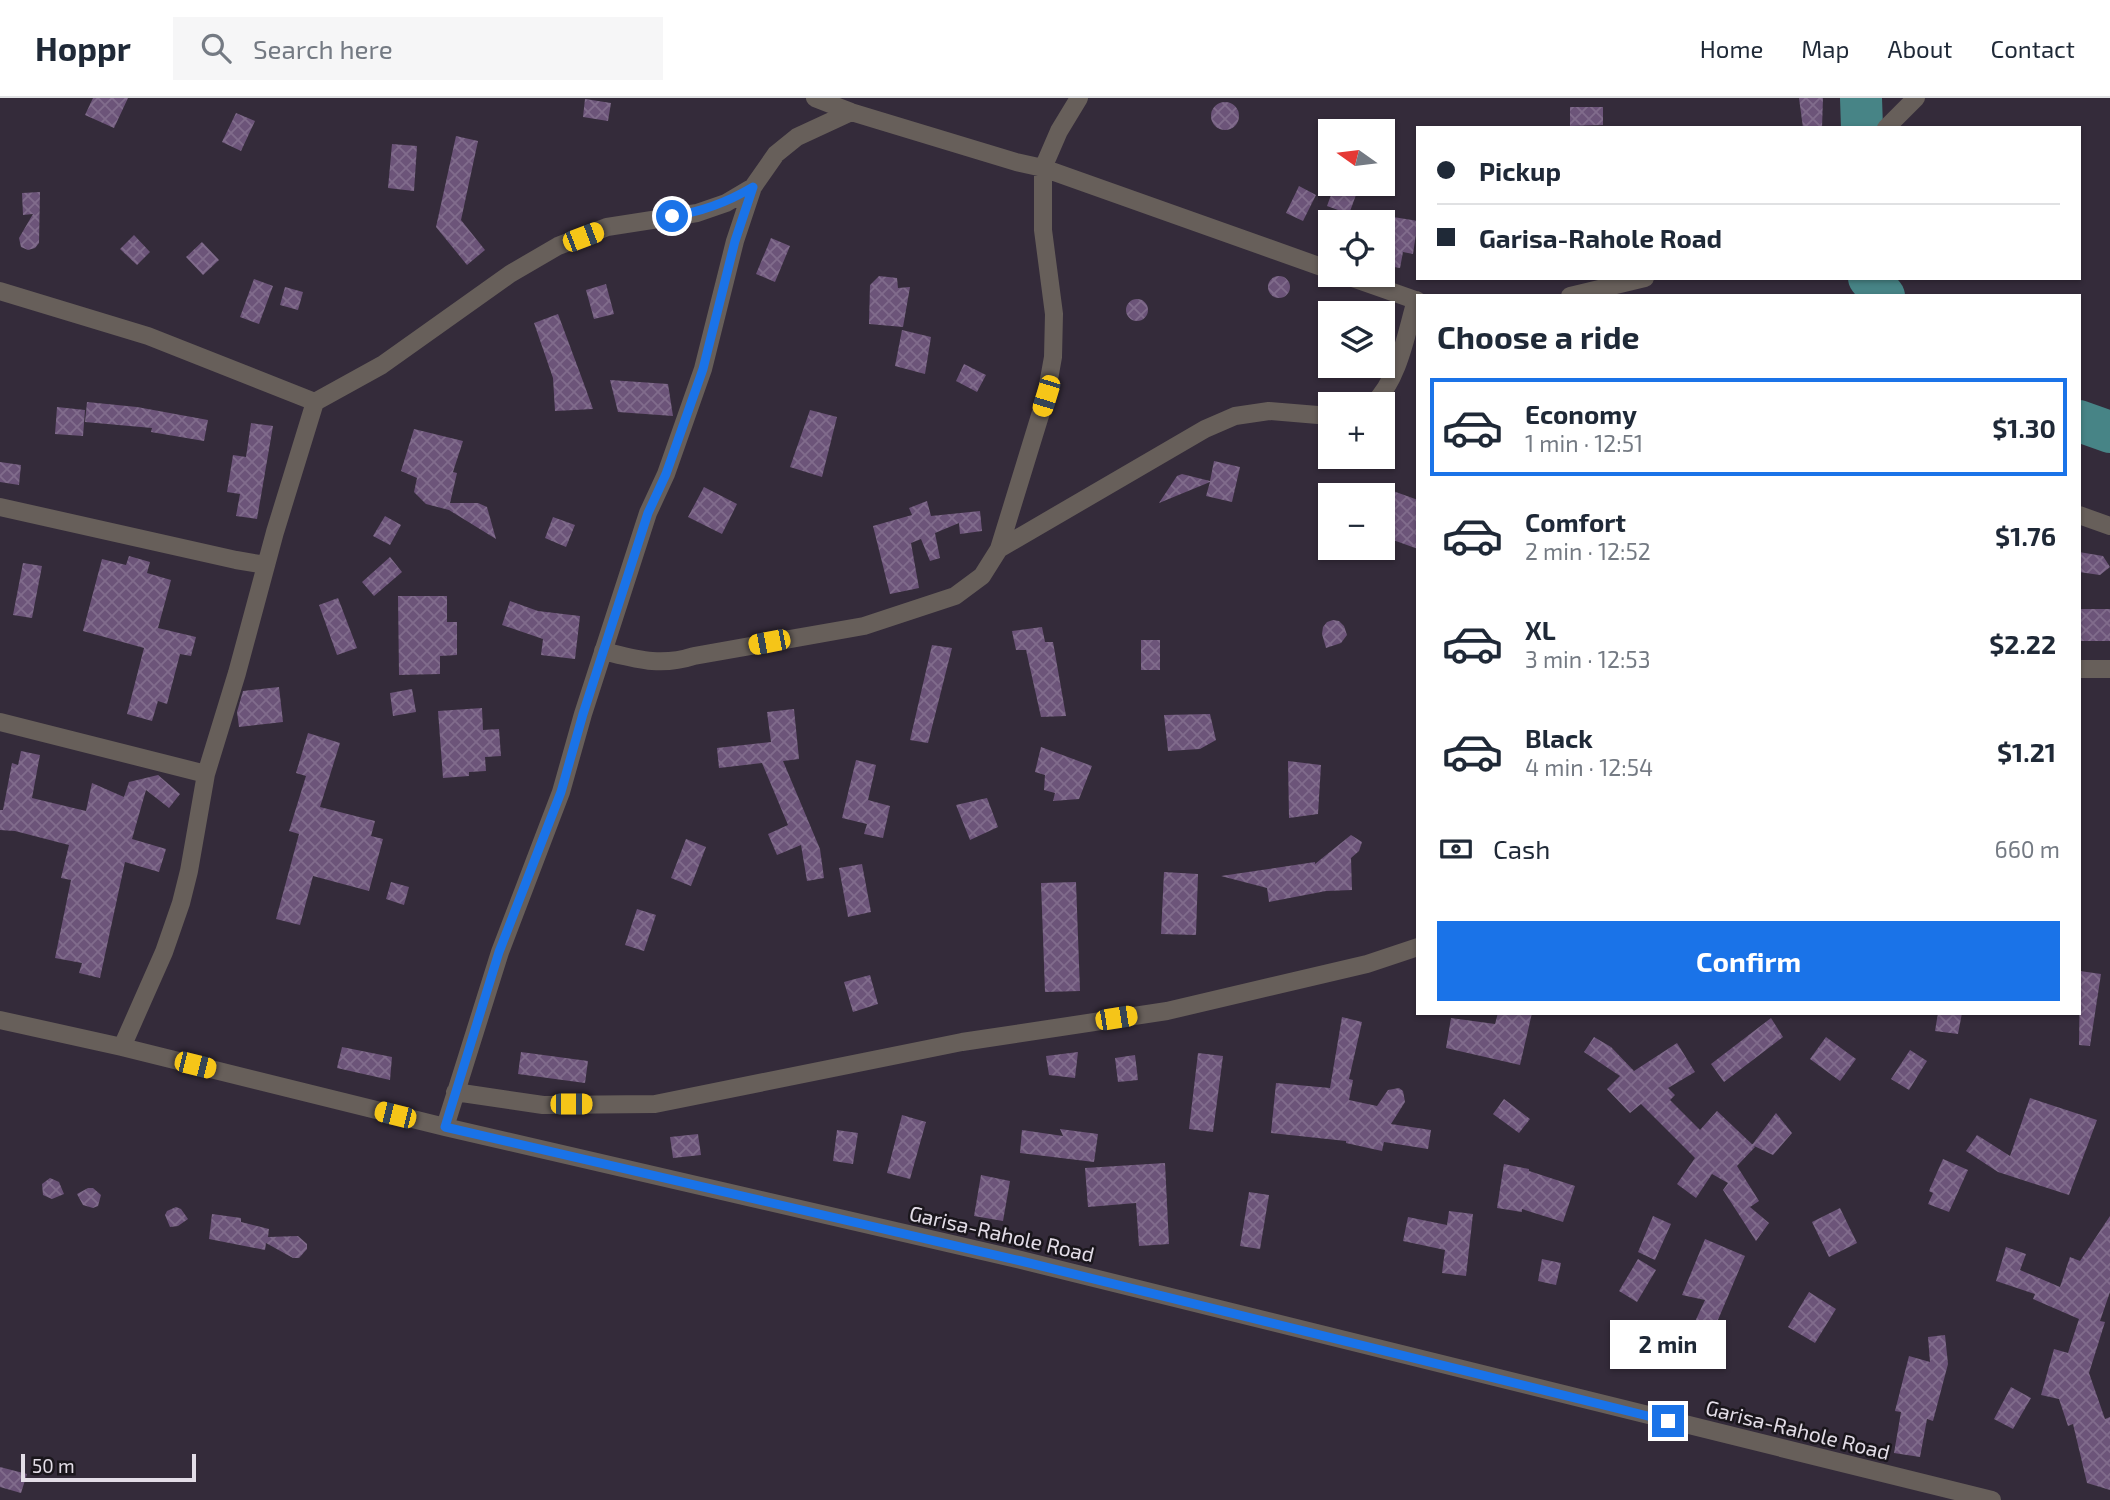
<!DOCTYPE html>
<meta charset="utf-8">
<style>
:root{--surface:#fff;--page:#f6f6f7;--text:#1f2937;--muted:#747a83;--line:#e0e1e3;--accent:#1a73e8}
body{margin:0;font-family:"Exo 2",sans-serif;background:var(--page);color:var(--text);height:100vh;display:flex;flex-direction:column;font-size:26px;white-space:nowrap}
*{box-sizing:border-box;margin:0}
p{font-size:23px;color:var(--muted)}
.icon{flex:none;width:38px;height:38px;fill:none;stroke:currentColor;stroke-width:2;stroke-linecap:round;stroke-linejoin:round}
.map{position:relative;flex:1;overflow:hidden}
.drawer{position:absolute;left:1416px;top:196px;width:665px;height:721px;display:flex;flex-direction:column;background:var(--surface);border-radius:0px;box-shadow:0 2px 5px #0004}
.drawer>*{flex:none}
.hud{position:absolute;left:1416px;top:28px;width:665px;height:154px;border-radius:0px;box-shadow:0 2px 5px #0004;display:grid;align-content:center;height:154px;padding:0 21px;background:var(--surface)}
.needle{width:46px;rotate:284deg}
.buttons{position:absolute;left:1318px;top:21px;display:grid;gap:14px}
.buttons a{display:grid;place-items:center;width:77px;height:77px;border-radius:0px;background:var(--surface);box-shadow:0 2px 5px #0004;font-size:35px}
.scale{position:absolute;left:21px;bottom:18px;width:175px;box-sizing:border-box;padding-left:7px;border:4px solid #e3dde7;border-top:0;font-size:19px;line-height:24px;white-space:nowrap;color:#e3dde7;-webkit-text-stroke:5px #1a161c;paint-order:stroke}
.end{position:absolute;width:32px;height:32px;margin:-16px;border:9px solid #1a73e8;background:#fff;box-shadow:0 0 0 4px #fff}
.from{border-radius:50%}
.bubble{position:absolute;height:49px;border-radius:0px;background:var(--surface);box-shadow:0 2px 5px #0004;font-size:23px;font-weight:700;line-height:49px;text-align:center}
.car{position:absolute;width:21px;height:42px;margin:-21px -10px;border-radius:9px;box-shadow:0 0 5px 2px #0007;background:linear-gradient(#f5c518 24%,#345 0 40%,#f5c518 0 76%,#345 0 86%,#f5c518 0)}
.hud b{display:flex;align-items:center;gap:24px;height:66px;font-size:26px}
.hud b+b{border-top:2px solid var(--line)}
.hud i{width:18px;height:18px;background:var(--text)}
ul{padding:0;list-style:none}
li{display:flex;align-items:center;gap:21px;height:98px;margin:0 14px 10px;padding:0 7px;border:4px solid transparent;border-radius:0px}
li div{flex:1}
li b{display:block;font-size:26px}
li em{font-style:normal;font-weight:700}
li.current{border-color:var(--accent)}
li>.icon{width:63px;height:63px;stroke-width:1.5}
h2{padding:0 21px;font-size:32px;line-height:84px}
.pay{display:flex;align-items:center;gap:18px;height:77px;padding:0 21px;font-size:26px}
.pay p{margin-inline-start:auto}
.primary-button{display:flex;gap:14px;margin-top:auto;padding:14px 21px}
.primary-button a{flex:1;height:80px;border-radius:0px;background:var(--accent);color:#fff;font-size:28px;font-weight:700;line-height:80px;text-align:center}
header{display:flex;align-items:center;gap:42px;box-sizing:border-box;height:98px;padding:0 35px;background:var(--surface);border-bottom:2px solid var(--line)}
header strong{font-size:33px}
nav{display:flex;gap:38px;margin-inline-start:auto;font-size:24px}
.search{width:490px;height:63px;background:var(--page);display:flex;align-items:center;gap:18px;box-sizing:border-box;padding:0 24px;border-radius:0px;color:var(--muted);font-size:26px}
.map>svg:first-child{display:block}
.lines{fill:none;stroke-linecap:round;stroke-linejoin:round}
.river{stroke:#478486;stroke-width:42}
.building{fill:url(#building-cross-hatch)}
.street{stroke:#675f5a;stroke-width:18}
.route{stroke:#1a73e8;stroke-width:9}
.labels{text-anchor:middle;dominant-baseline:central;stroke-width:5;stroke-linejoin:round;paint-order:stroke}
.street-label{font-size:21px;fill:#e3dde7;stroke:#1a161c}
</style>
<header>
<strong>Hoppr</strong>
<div class="search"><svg class="icon" aria-label="search" viewBox="0 0 24 24"><circle cx="10" cy="10" r="6"/><path d="M15 15l6 6"/></svg>Search here</div>
<nav><a>Home</a><a>Map</a><a>About</a><a>Contact</a></nav>
</header>
<div class="map">
<svg width="2110" height="1402" viewBox="0 0 2110 1402">
<defs>
<pattern id="building-cross-hatch" width="8" height="8" patternUnits="userSpaceOnUse" patternTransform="scale(1.75)"><rect width="8" height="8" fill="#6c5479"/><path d="M0 0l8 8M0 8l8-8" fill="none" stroke="#816c8c"/></pattern>
</defs>
<rect width="100%" height="100%" fill="#342b3a"/>
<g class="lines">
<!-- river -->
<path class="river" d="M1861,0L1862,30
M1869,180L1884,198
M2079,323L2110,334"/>
</g>
<!-- building -->
<path class="building" d="M93,0H128L114,30L85,17Z
M1799,0H1823L1822,30H1803Z
M585,1L611,5L608,23L583,19Z
M1211 18a14 14 0 1 1 28 0a14 14 0 1 1-28 0Z
M1570,9H1603V27L1570,28Z
M236,15L255,23L241,53L222,44Z
M456,38L478,43L461,122L485,152L467,167L436,129Z
M392,46L417,48L414,93L388,90Z
M1335,86H1360L1349,116L1327,108Z
M1299,88L1316,97L1303,123L1286,115Z
M40,94L39,145L35,150L28,152L21,149L19,140L33,116L23,117L22,95Z
M1387,118L1418,123L1413,156L1403,154L1400,170L1382,167V146Z
M134,137L150,154L137,167L120,151Z
M771,140L790,148L775,184L756,176Z
M202,144L219,162L203,177L186,159Z
M1268 189a11 11 0 1 1 22 0a11 11 0 1 1-22 0Z
M879,178L897,180L898,190L910,189L903,229L869,226L870,187Z
M254,181L273,188L259,226L240,219Z
M606,186L614,216L594,221L586,192Z
M285,189L303,194L298,212L280,207Z
M1126 212a11 11 0 1 1 22 0a11 11 0 1 1-22 0Z
M558,216L584,286L593,311L555,313L553,280L534,225Z
M902,232L931,239L925,276L895,268Z
M964,266L986,277L977,294L956,283Z
M610,282L668,286L673,318L618,314Z
M87,304L137,309L208,322L204,343L151,334L152,330L85,324Z
M57,309L85,312L83,338L55,336Z
M810,312L837,319L822,379L790,369Z
M251,325L273,328L257,421L236,418L240,396L227,394L233,357L246,359Z
M414,331L463,343L453,374L457,375L450,405H478L487,409L496,441L449,412L426,406L414,394L417,380L401,373Z
M1214,363L1240,369L1232,404L1206,398L1210,384L1159,405L1177,378L1182,376L1210,383Z
M0,364L21,367L19,387L0,384Z
M704,389L737,406L722,436L688,419Z
M1382,389L1418,402V451L1382,438Z
M927,403L931,418L980,413L982,433L960,436L959,425L935,435L940,460L930,463L921,441L911,445L919,490L890,496L873,428L912,417L909,410Z
M385,418L401,427L390,447L373,438Z
M553,419L575,427L566,449L545,440Z
M2079,454L2103,458L2110,469L2100,477L2079,474Z
M129,458L150,464L147,475L171,482L158,530L196,539L191,558L180,556L167,606L158,603L152,623L127,616L144,550L83,533L102,461L126,467Z
M390,459L402,474L374,498L362,484Z
M23,465L42,468L32,520L13,517Z
M398,498H447V524H457V557L440,558V576L399,577Z
M338,500L357,550L337,557L319,507Z
M510,503L538,513L580,518L575,561L541,557L543,541L502,527Z
M2079,511H2110V543H2079Z
M1333,522L1339,523L1344,528L1347,537L1341,545L1326,550L1322,536L1323,529L1327,524Z
M1042,529L1045,544H1053L1066,618L1041,619L1026,552H1016L1012,533Z
M1141,542H1160V572H1141Z
M932,547L952,550L928,645L910,642Z
M279,589L283,624L239,629L237,614L243,593Z
M412,591L416,614L393,618L390,595Z
M482,610L483,632L499,631L501,658L485,659L486,673L469,674V678L443,680L438,613Z
M794,611L799,661L783,663L820,751L824,780L807,783L801,747L777,757L768,736L788,727L762,665L719,670L717,650L771,644L767,614Z
M1210,616L1216,642L1200,651L1168,653L1164,617Z
M308,635L340,645L320,709L375,723L371,738L383,741L369,793L313,778L300,827L276,821L299,736L289,733L306,678L296,675Z
M1041,649L1092,668L1079,701L1053,703L1055,695L1044,692L1045,677L1035,674Z
M21,653L40,657L32,700L86,713L92,685L124,699L129,684L158,677L180,696L169,710L146,692L132,741L166,751L159,774L125,764L100,880L79,875L82,865L55,860L71,782L61,780L69,747L15,733L0,732V712H3L12,665L18,667Z
M856,662L876,667L868,702L890,708L883,740L864,736L867,726L842,720Z
M1288,663L1321,667L1318,716L1289,720Z
M987,700L998,729L970,742L956,707Z
M1351,737L1362,744L1359,753L1351,760L1352,792L1326,793L1269,804L1267,790L1221,778L1315,764V766Z
M686,741L706,749L691,788L671,780Z
M862,766L871,814L848,819L839,770Z
M1164,774L1198,776L1196,837L1161,836Z
M391,784L409,789L404,807L386,801Z
M1076,784L1080,893L1045,894L1041,785Z
M637,811L656,817L644,853L625,847Z
M2080,873L2101,876L2090,948L2079,947Z
M870,877L878,906L853,914L844,884Z
M1498,915H1532L1520,967L1446,950L1451,920L1495,926Z
M1938,915H1962L1958,936L1935,933Z
M1342,919L1362,924L1349,981L1353,982L1349,1002L1377,1008L1388,992L1399,990L1403,993L1405,1004L1391,1026L1431,1032L1428,1051L1384,1044L1382,1053L1346,1045V1043L1271,1035L1276,985L1330,990Z
M1771,920L1783,939L1724,984L1711,966Z
M1594,939L1611,949L1634,973L1677,945L1695,974L1668,990L1675,997L1670,1002L1700,1032L1717,1013L1755,1049L1737,1068L1759,1103L1750,1109L1769,1125L1756,1143L1723,1092L1728,1085L1712,1076L1696,1100L1677,1086L1695,1060L1641,1006L1630,1015L1607,991L1620,978L1584,954Z
M1826,939L1856,961L1840,983L1810,961Z
M342,949L392,959L390,982L337,970Z
M1910,952L1927,963L1909,992L1891,981Z
M521,954L588,963L585,985L518,976Z
M1078,954L1075,980L1049,977L1046,958Z
M1198,955L1223,958L1213,1034L1189,1031Z
M1135,957L1138,982L1118,984L1115,960Z
M2030,1000L2097,1022L2069,1097L1998,1074L1966,1053L1977,1037L2010,1058Z
M1504,1001L1530,1021L1519,1035L1493,1016Z
M1776,1015L1792,1035L1773,1057L1752,1047Z
M902,1017L926,1024L910,1081L887,1075Z
M1060,1031L1098,1036L1094,1064L1020,1055L1022,1032L1063,1038Z
M837,1032L858,1035L853,1066L833,1063Z
M698,1036L701,1057L673,1060L670,1039Z
M1943,1061L1968,1072L1949,1114L1928,1106L1933,1095L1929,1093Z
M1165,1065L1169,1146L1139,1148L1136,1105L1088,1109L1085,1070Z
M1504,1066L1529,1071V1073L1575,1088L1563,1124L1522,1111V1114L1497,1110Z
M981,1077L1010,1083L1003,1123L974,1118Z
M50,1080L59,1084L64,1096L52,1101L43,1097L42,1086Z
M88,1090H93L101,1097L98,1108L93,1110L83,1107L77,1096Z
M1249,1094L1269,1097L1260,1151L1240,1148Z
M176,1109L181,1111L188,1121L178,1128L170,1129L165,1117L167,1113Z
M1840,1110L1857,1145L1829,1159L1812,1124Z
M1449,1113L1473,1116L1466,1178L1442,1175L1445,1152L1403,1143L1408,1119L1447,1127Z
M212,1116L241,1120V1124L269,1131L268,1139L298,1138L307,1146V1151L299,1160H293L266,1145L265,1152L209,1141Z
M1653,1118L1671,1126L1655,1162L1638,1154Z
M2110,1118V1194L2100,1223L2105,1224L2089,1275L2105,1321L2110,1319V1392L2087,1385L2073,1326L2068,1328L2059,1301L2041,1297L2054,1251L2068,1255L2079,1221L2033,1201L2035,1196L1996,1183L2006,1149L2026,1156L2020,1172L2060,1189L2070,1159L2080,1163Z
M1705,1141L1745,1158L1712,1236L1693,1228L1705,1202L1682,1197Z
M1542,1161L1561,1165L1556,1187L1538,1183Z
M1638,1161L1656,1172L1637,1204L1619,1193Z
M1809,1194L1836,1211L1815,1245L1788,1229Z
M1945,1237L1948,1266L1933,1323L1927,1321L1920,1359L1894,1355L1901,1314L1895,1313L1909,1258L1930,1264L1928,1239Z
M2011,1289L2031,1300L2013,1331L1994,1321Z
M0,1369L27,1376L21,1395L0,1389Z"/>
<g class="lines">
<!-- street -->
<path class="street" d="M815,0L851,14L1016,64L1043,70L1330,172
M1886,30L1916,0
M1344,177L1418,203
M0,193L148,238L315,304L382,267L510,176L558,148L607,129L697,115L726,105L753,89
M1570,198L1645,180
M1373,306C1399,281 1406,236 1416,202
M0,409L236,462L266,467
M2079,417L2110,428
M999,451L1205,331L1235,318L1269,313L1330,318
M603,553C636,561 660,569 694,558L864,528L955,498L982,478L999,451L1046,298L1053,259L1054,216L1043,132V70L1059,33L1079,0
M2079,571H2110
M0,624L206,676
M0,922L122,949L445,1029L1021,1162L1992,1402
M122,949L164,854L181,805L189,773L206,676L237,575L275,434L315,304
M455,994L543,1007L655,1006L962,944L1167,913L1367,866L1418,849
M445,1029L500,854L561,694L583,616L648,415L666,376L703,271L735,143L753,89L776,56L797,39L851,14"/>
</g>
<g class="lines">
<!-- route -->
<path class="route" d="M672,118C702,114 726,105 753,89L735,143L703,271L666,376L648,415L583,616L561,694L499,854L445,1029L1021,1163L1668,1323"/>
</g>
<g class="labels">
<!-- street labels -->
<g class="street-label">
<text transform="translate(1002 1135) rotate(13)">Garisa-Rahole Road</text>
<text transform="translate(1798 1331) rotate(14)">Garisa-Rahole Road</text>
</g>
</g>
</svg>
<div class="buttons">
<a><svg class="needle" viewBox="-14 -14 28 28"><path d="M0-13l5 13h-10z" fill="#e53935"/><path d="M0 13l5-13h-10z" fill="#747a83"/></svg></a>
<a><svg class="icon" aria-label="locate" viewBox="0 0 24 24"><circle cx="12" cy="12" r="6"/><path d="M12 2v4M12 18v4M2 12h4M18 12h4"/></svg></a>
<a><svg class="icon" aria-label="layers" viewBox="0 0 24 24"><path d="M12 4l9 5-9 5-9-5zM3 14l9 5 9-5"/></svg></a>
<a>+</a>
<a>−</a>
</div>
<div class="scale">50 m</div>
<i class="end from" style="left:672px;top:118px"></i>
<i class="end" style="left:1668px;top:1323px"></i>
<div class="bubble" style="left:1610px;top:1222px;width:116px">2 min</div>
<i class="car" style="left:583px;top:139px;rotate:69deg"></i>
<i class="car" style="left:1046px;top:298px;rotate:197deg"></i>
<i class="car" style="left:769px;top:544px;rotate:259deg"></i>
<i class="car" style="left:1116px;top:920px;rotate:81deg"></i>
<i class="car" style="left:195px;top:967px;rotate:104deg"></i>
<i class="car" style="left:571px;top:1006px;rotate:90deg"></i>
<i class="car" style="left:395px;top:1017px;rotate:284deg"></i>
<div class="hud">
<b><i class="from"></i>Pickup</b>
<b><i></i>Garisa-Rahole Road</b>
</div>
<section class="drawer">
<h2>Choose a ride</h2>
<ul>
<li class="current"><svg class="icon" aria-label="car" viewBox="0 0 24 24"><path d="M5 17H2v-5l4-1 3-4h7l3 4 3 1v5h-3M9 17h6M6 11h13"/><circle cx="7" cy="17" r="2"/><circle cx="17" cy="17" r="2"/></svg><div><b>Economy</b><p>1 min · 12:51</p></div><em>$1.30</em></li>
<li><svg class="icon" aria-label="car" viewBox="0 0 24 24"><path d="M5 17H2v-5l4-1 3-4h7l3 4 3 1v5h-3M9 17h6M6 11h13"/><circle cx="7" cy="17" r="2"/><circle cx="17" cy="17" r="2"/></svg><div><b>Comfort</b><p>2 min · 12:52</p></div><em>$1.76</em></li>
<li><svg class="icon" aria-label="car" viewBox="0 0 24 24"><path d="M5 17H2v-5l4-1 3-4h7l3 4 3 1v5h-3M9 17h6M6 11h13"/><circle cx="7" cy="17" r="2"/><circle cx="17" cy="17" r="2"/></svg><div><b>XL</b><p>3 min · 12:53</p></div><em>$2.22</em></li>
<li><svg class="icon" aria-label="car" viewBox="0 0 24 24"><path d="M5 17H2v-5l4-1 3-4h7l3 4 3 1v5h-3M9 17h6M6 11h13"/><circle cx="7" cy="17" r="2"/><circle cx="17" cy="17" r="2"/></svg><div><b>Black</b><p>4 min · 12:54</p></div><em>$1.21</em></li>
</ul>
<div class="pay"><svg class="icon" aria-label="cash" viewBox="0 0 24 24"><path d="M3 7h18v10H3z"/><circle cx="12" cy="12" r="2"/></svg>Cash<p>660 m</p></div>
<div class="primary-button"><a>Confirm</a></div>
</section>
</div>
